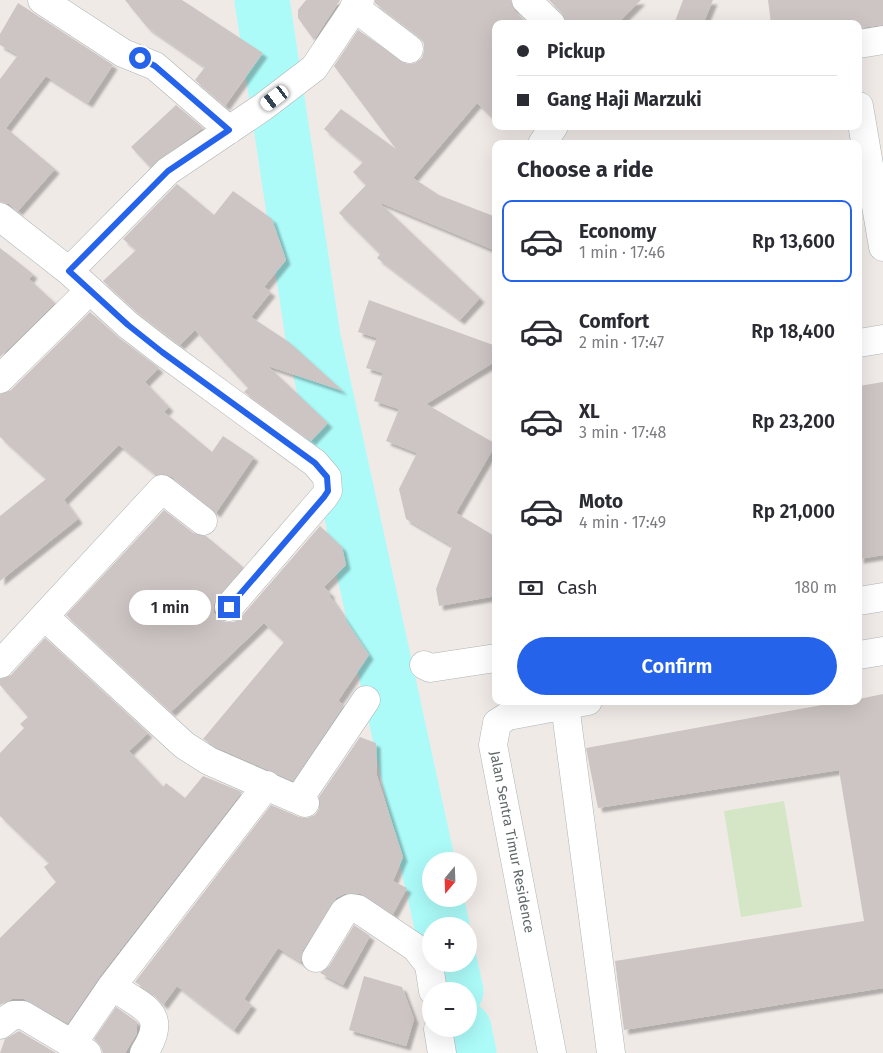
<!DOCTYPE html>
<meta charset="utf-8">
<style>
:root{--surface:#fff;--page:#f7f7f7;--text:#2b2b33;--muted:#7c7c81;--line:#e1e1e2;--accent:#2563eb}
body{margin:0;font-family:"Fira Sans",sans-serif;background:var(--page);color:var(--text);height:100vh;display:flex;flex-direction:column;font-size:19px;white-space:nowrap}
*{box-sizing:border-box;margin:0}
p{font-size:16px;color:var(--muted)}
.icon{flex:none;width:28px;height:28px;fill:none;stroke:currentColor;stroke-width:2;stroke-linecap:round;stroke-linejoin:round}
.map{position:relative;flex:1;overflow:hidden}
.details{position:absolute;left:492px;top:140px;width:370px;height:565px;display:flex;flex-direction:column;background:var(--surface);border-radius:10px;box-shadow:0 5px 20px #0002}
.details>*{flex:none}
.hud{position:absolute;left:492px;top:20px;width:370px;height:110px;border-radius:10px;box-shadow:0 5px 20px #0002;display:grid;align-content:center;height:110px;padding:0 25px;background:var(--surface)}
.needle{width:32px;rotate:199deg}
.buttons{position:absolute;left:422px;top:852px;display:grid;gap:10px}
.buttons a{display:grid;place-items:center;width:55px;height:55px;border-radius:50%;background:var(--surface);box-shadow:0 5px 20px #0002;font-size:25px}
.end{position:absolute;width:22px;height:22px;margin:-11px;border:6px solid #2563eb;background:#fff;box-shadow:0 0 0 2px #fff}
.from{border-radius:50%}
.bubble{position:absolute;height:35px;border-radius:18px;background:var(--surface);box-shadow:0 5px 20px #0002;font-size:16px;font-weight:600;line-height:35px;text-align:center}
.car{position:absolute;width:15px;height:30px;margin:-15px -8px;border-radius:6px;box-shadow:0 0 4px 1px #0007;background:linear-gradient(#fff 24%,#345 0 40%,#fff 0 76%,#345 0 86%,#fff 0)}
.hud b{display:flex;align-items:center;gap:18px;height:48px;font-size:19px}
.hud b+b{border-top:1px solid var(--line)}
.hud i{width:12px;height:12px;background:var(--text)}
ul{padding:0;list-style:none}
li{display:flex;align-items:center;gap:15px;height:82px;margin:0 10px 8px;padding:0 15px;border:2px solid transparent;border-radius:10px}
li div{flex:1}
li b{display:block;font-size:19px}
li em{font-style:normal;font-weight:600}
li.selected{border-color:var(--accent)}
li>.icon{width:45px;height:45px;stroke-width:1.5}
h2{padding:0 25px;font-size:22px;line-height:60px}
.pay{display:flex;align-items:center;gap:12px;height:55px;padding:0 25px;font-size:19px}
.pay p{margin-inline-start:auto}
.primary-button{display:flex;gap:10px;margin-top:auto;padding:10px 25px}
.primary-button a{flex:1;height:58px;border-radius:30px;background:var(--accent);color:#fff;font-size:20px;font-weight:600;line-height:58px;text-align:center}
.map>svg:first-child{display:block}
.green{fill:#d4e6c5}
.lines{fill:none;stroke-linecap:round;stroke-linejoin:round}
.river{stroke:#acfbf9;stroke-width:55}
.building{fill:#ccc5c4;filter:url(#shadow)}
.minor-casing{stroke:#afb5b6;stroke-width:29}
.minor{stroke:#fff;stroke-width:28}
.route{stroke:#2563eb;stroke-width:6}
.labels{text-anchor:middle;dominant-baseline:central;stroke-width:4.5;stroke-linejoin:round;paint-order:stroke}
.street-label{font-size:14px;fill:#5e6667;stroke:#fff}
</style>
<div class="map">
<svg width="883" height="1053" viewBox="0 0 883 1053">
<defs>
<filter id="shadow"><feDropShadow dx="4.5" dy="4.5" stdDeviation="1" flood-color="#0004"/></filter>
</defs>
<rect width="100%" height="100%" fill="#f0eae7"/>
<!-- green -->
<path class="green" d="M784,801L802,907L741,917L724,811Z"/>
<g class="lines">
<!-- river -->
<path class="river" d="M262,0L313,337L431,878
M436,899L442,926
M450,964L456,991
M464,1029L469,1053"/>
</g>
<!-- building -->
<path class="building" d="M125,0H182L263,53L225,106L195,80L205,67L147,27Z
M306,0H340L314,40L298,18V10Z
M375,0H511L515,11L528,24H496V122L477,103L413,178L439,195L496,217V251L379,202L480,298L460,320L377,258L380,254L339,213L366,185L353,172L363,162L324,129L341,109L396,149L334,66L358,30L407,64L415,63L422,58L424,51V43L419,37L375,3Z
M549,0H641L617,24H566L562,13Z
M683,0H713L703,24H674Z
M768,0H883V25L859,28V24H771Z
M18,3L113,65L88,103L46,76L6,128L55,169L18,211L9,204L0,202V79L18,55L0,45V34Z
M176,105L203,128L150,167L131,147Z
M177,184L214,215L233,191L272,219L286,260L264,287L271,292L251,317L289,342L343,391L268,366L328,423L311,441L244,392L248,388L195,330L180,345L138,313L103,281L136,250L123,239Z
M0,248L33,274L29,279L55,303L0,357Z
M369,300L496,346V361L426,404L496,444L456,513L496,537V596L439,606L436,589L452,546L406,519L399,489L417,453L386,441L399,409L374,401L383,373L366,368L377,338L358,332Z
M90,312L118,337L159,368L145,382L169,407L164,412L212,452L223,436L254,457L216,513L172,477L164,474L156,475L119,445L64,500L78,519L0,581V516L46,479L0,437V394L11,390Z
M883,382V555L859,559V386Z
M164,510L193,533L206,536L243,567L214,604V613L219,619L226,622H234L241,617L320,526L342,547L346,565L324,587L331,594L329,595L369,655L338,701L344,705L293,781L216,747L203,739L284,642L264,623L171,712L66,615Z
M45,638L148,733L129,751L163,787L166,783L185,798L203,776L242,792L100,976L68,1023L24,999H12L0,1005V938L56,882L44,867L49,863L0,816V753L24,728L20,724L28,717L0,685V679L11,675Z
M883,694V988L624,1030L615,961L864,921L839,770L598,808L586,748L844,701H859V699Z
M360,737L376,743L377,776L403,857L393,881L407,888L393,914L361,894H344L336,898L303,950L301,962L278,948L244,999L252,1005L234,1030L177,986L163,1005L152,993L135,982L271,805L299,817L307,818L315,815L319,809V797Z
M354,925L370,936L343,985L320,973L329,966Z
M364,976L402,987L414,1019L406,1046L349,1030Z
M116,1007L137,1022V1033L125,1053H103L100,1045L94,1039Z
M19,1031L56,1053H0L5,1039Z"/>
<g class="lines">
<defs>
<path id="minor" d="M42,0L123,53L155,66L229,130
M526,0L551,24
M354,7L409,49
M859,44L883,40
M859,106L883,247
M542,144L554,126
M0,217L69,271L128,325L163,352L315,463L327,477L328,491L324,497L229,607
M69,271L168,171L263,107L314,68L360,0
M859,343L883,339
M0,379L90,290
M859,601L883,597
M45,617L184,745L209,761L305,803
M859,655L883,651
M0,664L162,489L203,521
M424,665L430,668L496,658
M565,705L611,1053
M299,799L366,700
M316,958L344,912L351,908L358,909L416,948L429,965L433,991
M112,986C143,1008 170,1012 144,1053
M0,1025L13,1015H23L87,1053
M438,1029L442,1053
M73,1043L112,986L267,785
M552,1053L493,745L497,723L508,716L588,701"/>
</defs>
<!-- minor casing -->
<use href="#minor" class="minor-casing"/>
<!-- minor -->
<use href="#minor" class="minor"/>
</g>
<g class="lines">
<!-- route -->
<path class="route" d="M140,58L155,66L229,130L168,171L69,271L128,325L162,352L315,463L327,477L328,491L324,497L229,607"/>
</g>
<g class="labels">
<!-- street labels -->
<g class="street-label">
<text transform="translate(512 842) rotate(79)">Jalan Sentra Timur Residence</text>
</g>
</g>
</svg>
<div class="buttons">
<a><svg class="needle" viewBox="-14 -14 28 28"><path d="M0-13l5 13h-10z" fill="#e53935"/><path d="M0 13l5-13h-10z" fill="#7c7c81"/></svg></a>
<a>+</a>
<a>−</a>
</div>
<i class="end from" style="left:140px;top:58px"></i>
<i class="end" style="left:229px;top:607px"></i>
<div class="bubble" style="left:129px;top:590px;width:82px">1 min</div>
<i class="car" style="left:275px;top:98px;rotate:233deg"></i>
<div class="hud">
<b><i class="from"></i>Pickup</b>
<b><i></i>Gang Haji Marzuki</b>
</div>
<section class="details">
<h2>Choose a ride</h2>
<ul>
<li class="selected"><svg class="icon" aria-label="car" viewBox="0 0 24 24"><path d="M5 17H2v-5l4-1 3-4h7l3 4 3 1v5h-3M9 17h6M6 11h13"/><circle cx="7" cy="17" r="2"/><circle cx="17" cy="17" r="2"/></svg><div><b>Economy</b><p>1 min · 17:46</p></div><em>Rp 13,600</em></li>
<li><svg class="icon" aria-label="car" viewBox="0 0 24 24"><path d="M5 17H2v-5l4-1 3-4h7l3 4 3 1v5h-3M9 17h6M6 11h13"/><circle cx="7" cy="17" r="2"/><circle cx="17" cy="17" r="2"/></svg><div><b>Comfort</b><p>2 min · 17:47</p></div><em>Rp 18,400</em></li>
<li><svg class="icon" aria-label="car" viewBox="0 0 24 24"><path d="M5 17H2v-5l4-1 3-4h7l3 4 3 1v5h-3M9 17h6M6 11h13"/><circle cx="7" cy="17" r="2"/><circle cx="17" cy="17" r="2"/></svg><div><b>XL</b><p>3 min · 17:48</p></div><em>Rp 23,200</em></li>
<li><svg class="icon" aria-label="car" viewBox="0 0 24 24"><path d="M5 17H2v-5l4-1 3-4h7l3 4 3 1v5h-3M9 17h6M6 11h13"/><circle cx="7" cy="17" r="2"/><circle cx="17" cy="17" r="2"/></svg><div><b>Moto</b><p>4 min · 17:49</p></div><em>Rp 21,000</em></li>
</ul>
<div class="pay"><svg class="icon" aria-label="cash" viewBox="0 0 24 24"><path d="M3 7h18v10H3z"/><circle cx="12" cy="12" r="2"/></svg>Cash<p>180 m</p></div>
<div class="primary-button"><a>Confirm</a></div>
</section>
</div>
